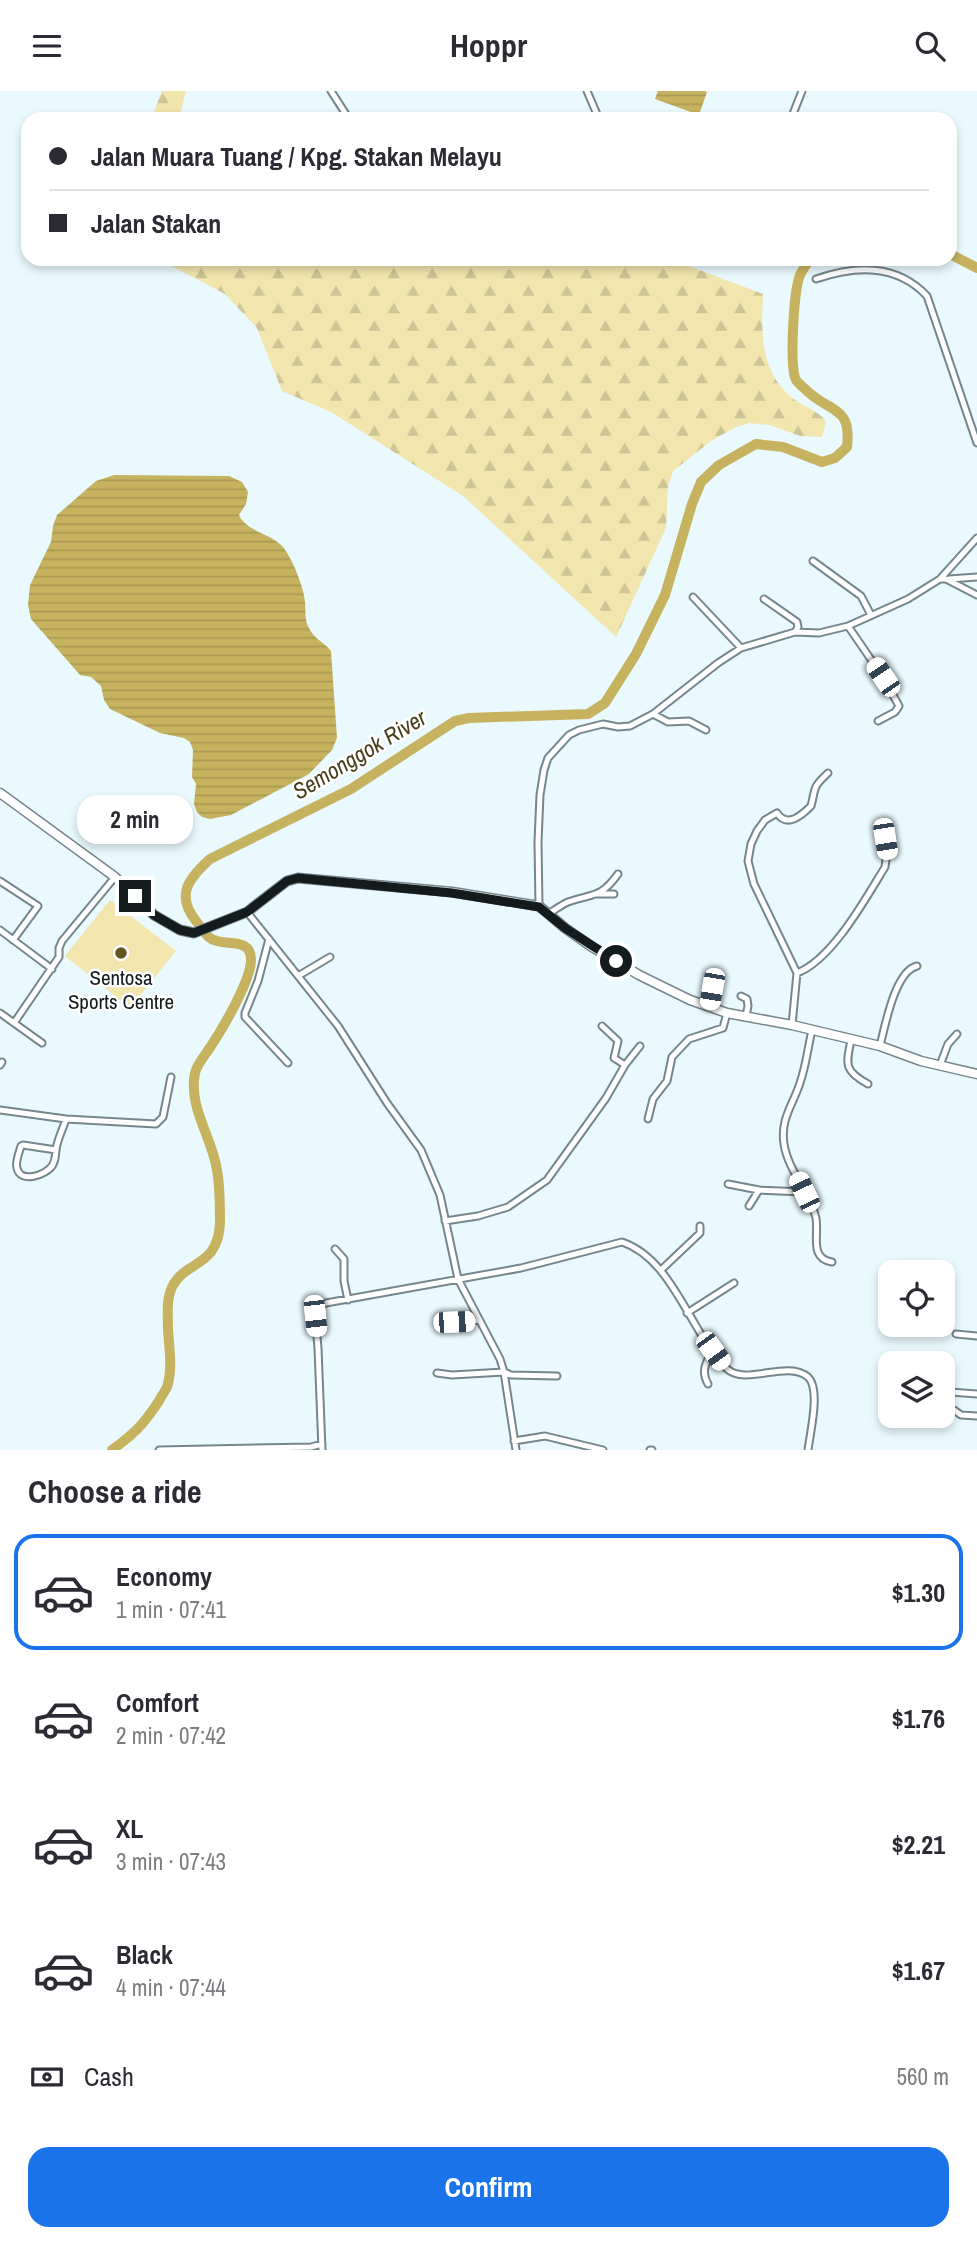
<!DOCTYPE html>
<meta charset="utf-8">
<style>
:root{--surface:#fff;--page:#f7f7f7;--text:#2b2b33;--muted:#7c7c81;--line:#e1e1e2;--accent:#1a73e8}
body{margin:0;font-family:"Archivo Narrow",sans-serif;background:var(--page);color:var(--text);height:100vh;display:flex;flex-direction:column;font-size:26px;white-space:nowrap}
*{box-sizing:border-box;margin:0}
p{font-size:23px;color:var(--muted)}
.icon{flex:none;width:38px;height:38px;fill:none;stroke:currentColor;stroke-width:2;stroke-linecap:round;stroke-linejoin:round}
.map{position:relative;height:1359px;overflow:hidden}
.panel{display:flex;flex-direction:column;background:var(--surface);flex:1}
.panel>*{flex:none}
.hud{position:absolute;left:21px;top:21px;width:936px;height:154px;border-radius:21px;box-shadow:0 4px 10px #0003;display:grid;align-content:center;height:154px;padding:0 28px;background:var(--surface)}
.tools{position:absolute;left:878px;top:1169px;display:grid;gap:14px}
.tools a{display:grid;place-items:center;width:77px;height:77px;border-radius:14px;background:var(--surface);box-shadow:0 4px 10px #0003;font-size:35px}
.end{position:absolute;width:32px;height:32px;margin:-16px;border:9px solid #141b1d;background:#fff;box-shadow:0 0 0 4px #fff}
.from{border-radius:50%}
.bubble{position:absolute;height:49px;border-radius:21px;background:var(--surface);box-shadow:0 4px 10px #0003;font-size:23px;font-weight:700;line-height:49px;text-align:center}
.car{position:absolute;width:21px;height:42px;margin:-21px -10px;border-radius:9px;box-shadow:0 0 5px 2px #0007;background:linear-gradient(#fff 24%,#345 0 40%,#fff 0 76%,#345 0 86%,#fff 0)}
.hud b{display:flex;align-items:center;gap:24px;height:66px;font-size:26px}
.hud b+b{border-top:2px solid var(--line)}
.hud i{width:18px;height:18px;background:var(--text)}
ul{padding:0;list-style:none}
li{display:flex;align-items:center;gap:21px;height:116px;margin:0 14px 10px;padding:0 14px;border:4px solid transparent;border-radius:21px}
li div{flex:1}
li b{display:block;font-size:26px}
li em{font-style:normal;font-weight:700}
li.selected{border-color:var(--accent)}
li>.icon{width:63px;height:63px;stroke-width:1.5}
h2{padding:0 28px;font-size:32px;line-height:84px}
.pay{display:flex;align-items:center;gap:18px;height:77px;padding:0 28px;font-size:26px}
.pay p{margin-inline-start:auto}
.cta{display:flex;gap:14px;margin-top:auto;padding:14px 28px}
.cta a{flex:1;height:80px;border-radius:21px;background:var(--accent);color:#fff;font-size:28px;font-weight:700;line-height:80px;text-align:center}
header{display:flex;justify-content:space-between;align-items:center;height:91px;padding:0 28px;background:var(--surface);font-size:32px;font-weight:700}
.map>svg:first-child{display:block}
.green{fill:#f2e5ae}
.forest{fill:url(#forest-firs)}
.water{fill:url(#water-rules)}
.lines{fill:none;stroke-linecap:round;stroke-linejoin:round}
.river{stroke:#c7b35f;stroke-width:10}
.street-casing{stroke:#75868c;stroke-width:9}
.secondary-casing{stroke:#75868c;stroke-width:11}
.street{stroke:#fff;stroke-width:5}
.secondary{stroke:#fff;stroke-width:8}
.route{stroke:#141b1d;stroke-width:9}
.poi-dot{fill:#615522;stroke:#fff;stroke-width:2.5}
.labels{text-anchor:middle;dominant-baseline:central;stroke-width:5;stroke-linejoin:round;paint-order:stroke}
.poi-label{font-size:21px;fill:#141b1d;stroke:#fff}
.water-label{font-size:23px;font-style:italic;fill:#48401b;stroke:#fff}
</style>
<header><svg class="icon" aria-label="menu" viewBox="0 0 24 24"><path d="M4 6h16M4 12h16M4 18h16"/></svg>Hoppr<svg class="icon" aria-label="search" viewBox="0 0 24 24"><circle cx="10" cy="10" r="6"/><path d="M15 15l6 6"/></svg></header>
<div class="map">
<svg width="977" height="1359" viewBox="0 0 977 1359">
<defs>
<pattern id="forest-firs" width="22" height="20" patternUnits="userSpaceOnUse" patternTransform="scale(1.75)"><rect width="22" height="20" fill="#f2e5ae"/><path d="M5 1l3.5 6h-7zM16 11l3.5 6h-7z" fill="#cfc495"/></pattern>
<pattern id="water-rules" width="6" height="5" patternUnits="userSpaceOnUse" patternTransform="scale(1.75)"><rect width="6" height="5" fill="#c7b35f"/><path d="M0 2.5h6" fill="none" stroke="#aa9952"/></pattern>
</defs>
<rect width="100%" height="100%" fill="#e9f9fe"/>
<!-- green -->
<path class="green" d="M110,809L176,860L130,917L65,865Z"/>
<!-- forest -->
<path class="forest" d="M162,0H186L179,28H151Z
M158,168H363L396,176L415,168H670L763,203C761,242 760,283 795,309C806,317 817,319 826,330L822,346L800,345L770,334L749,332L734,337L711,350L673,380L668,395L666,437L616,546L463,405L331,321L282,300L257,237L225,203Z"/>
<!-- water -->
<path class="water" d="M658,0H705L707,1L699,24L655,8Z
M114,384L229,385L242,391L248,401L246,413L239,424C247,441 270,442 282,455C292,466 304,497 305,511C306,520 304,528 309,537C314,548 324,551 331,560L337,647L332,659L309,683L231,724L210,728L202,726L197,721L194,713L196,693L192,686L193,659L190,651L184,647L160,642L110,618L104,609L101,595L91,586L80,584L31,528L28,514L30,494L51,451L53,435L57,424L96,390Z"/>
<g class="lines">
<!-- river -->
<path class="river" d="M950,163L977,177
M112,1359C135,1342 143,1334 159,1310C161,1305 165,1301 167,1296C173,1278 169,1256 168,1238C168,1225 166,1209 172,1196C185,1169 218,1177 220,1132C220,1115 220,1095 217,1079C212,1046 188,1016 195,982C197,973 206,963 211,955C223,937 251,889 251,869C251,844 223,857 210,847C205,843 200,835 196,830C175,804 189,787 210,768L351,698L455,630L469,627L588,623L605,612L636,563L665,504L692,413L701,391L719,374L756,353L783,356L822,371L835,367L847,356C852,313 829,323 804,297C801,294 798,292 796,289C789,275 794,203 799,187C801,180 806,174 810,168"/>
<defs>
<path id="street" d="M331,0L349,28
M587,0L599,28
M791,28L802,0
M816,188C855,175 896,172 927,205L977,352
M813,470L861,505L871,524
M940,488H946L977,504
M949,488L977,486
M693,506L741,557
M764,508L797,531L798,536L795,541
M848,535L883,586L899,615L895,621L878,630
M653,623L668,631L689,630L706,639
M0,790L38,815L13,849
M597,803H614
M539,815L538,751L540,704L544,679L548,667L569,644L579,639L603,633L618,636L630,635L653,623L718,572L741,557L795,541L819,542L848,535L908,508L940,488L977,447
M247,821L338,935L387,1012L421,1059L440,1104L458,1188L500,1268L504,1281L516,1359
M548,823C555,819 561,814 568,811C593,802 600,808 618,783
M0,839L52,878
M269,848L258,890L245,922V926L288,972
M797,882C832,869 866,807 885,776L887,762L885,748
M298,885L330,866
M741,905L747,908L748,915L746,925
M709,916L712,898
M0,922L42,952
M14,932L59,866V857L62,850L115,786
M792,934L797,882L754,793L748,770L751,753L757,740L765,729L777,722C787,737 801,725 811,715C816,696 812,697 828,682
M602,935L618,950L614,967L625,974
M812,939C808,956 806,975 800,992C793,1014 780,1028 784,1053C788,1080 810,1101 816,1127C819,1145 809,1167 832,1171
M851,949C846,974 844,980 868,993
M880,955C885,935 895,880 917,875
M0,974L2,971
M940,974L948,953L957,943
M0,1019L66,1028L156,1033L163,1026L171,986
M648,1028L653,1008L667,990L672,966L689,948L723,937L727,922
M56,1059L23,1054L21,1055C19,1062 15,1071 17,1077C20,1093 46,1084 52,1075C56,1069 55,1066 56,1059C57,1049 63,1038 66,1028
M728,1093L759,1099L804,1101
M749,1115L759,1099
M445,1130L478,1125L508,1116L547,1089L606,1007L625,974L640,955
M335,1158L344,1168V1190L348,1209
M661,1179L700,1142V1135
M687,1222L734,1192
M440,1232L469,1231L479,1228
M956,1243L977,1245
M437,1282L452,1284L504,1281L511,1284L557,1285
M708,1293C701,1281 705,1272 713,1260
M943,1298L950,1301L977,1303
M954,1319L961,1324L977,1325
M514,1350L545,1345L603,1359
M159,1359L311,1356L322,1353
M322,1359L318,1257L315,1225L318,1216L326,1212L521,1177L622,1151C673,1168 690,1241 726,1277C745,1296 787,1268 808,1286C821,1298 810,1342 808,1359
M650,1359H652"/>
<path id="secondary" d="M0,702L115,786L154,824L180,839L194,842L247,821L287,790L298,787L452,801L539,815L565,837L592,856L639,884L690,909L727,922L792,934L880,955L921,970L977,983"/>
</defs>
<!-- street casing -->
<use href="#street" class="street-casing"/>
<!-- secondary casing -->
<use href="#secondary" class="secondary-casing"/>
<!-- street -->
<use href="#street" class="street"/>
<!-- secondary -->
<use href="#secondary" class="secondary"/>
</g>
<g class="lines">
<!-- route -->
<path class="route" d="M135,805L154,824L180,839L194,842L247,821L287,790L298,787L452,802L539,816L565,837L616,870"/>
</g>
<!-- markers -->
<circle class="poi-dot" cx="121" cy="862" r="7"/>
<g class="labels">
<!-- poi labels -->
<g class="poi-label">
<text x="121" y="886">Sentosa<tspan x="121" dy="24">Sports Centre</tspan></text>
</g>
<!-- water labels -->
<g class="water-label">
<text transform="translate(359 663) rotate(-31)">Semonggok River</text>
</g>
</g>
</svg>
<div class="tools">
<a><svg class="icon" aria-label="locate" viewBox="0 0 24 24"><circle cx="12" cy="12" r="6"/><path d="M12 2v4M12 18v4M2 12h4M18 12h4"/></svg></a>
<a><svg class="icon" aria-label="layers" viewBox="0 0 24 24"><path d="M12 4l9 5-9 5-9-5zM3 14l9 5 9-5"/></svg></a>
</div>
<i class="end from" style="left:616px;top:870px"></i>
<i class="end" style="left:135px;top:805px"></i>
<div class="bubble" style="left:77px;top:704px;width:116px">2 min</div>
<i class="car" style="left:883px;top:586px;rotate:326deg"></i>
<i class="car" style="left:885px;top:748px;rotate:171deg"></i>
<i class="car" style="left:712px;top:898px;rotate:190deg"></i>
<i class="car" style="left:804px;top:1101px;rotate:335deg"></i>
<i class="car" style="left:315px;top:1225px;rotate:174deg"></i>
<i class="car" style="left:454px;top:1231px;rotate:88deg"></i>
<i class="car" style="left:713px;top:1260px;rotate:144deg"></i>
<div class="hud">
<b><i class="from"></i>Jalan Muara Tuang / Kpg. Stakan Melayu</b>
<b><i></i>Jalan Stakan</b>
</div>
</div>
<section class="panel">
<h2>Choose a ride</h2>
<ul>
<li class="selected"><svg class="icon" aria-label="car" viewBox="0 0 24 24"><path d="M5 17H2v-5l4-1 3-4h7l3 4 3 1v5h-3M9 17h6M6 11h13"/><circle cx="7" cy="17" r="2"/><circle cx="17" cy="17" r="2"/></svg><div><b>Economy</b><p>1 min · 07:41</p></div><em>$1.30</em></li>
<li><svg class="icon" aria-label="car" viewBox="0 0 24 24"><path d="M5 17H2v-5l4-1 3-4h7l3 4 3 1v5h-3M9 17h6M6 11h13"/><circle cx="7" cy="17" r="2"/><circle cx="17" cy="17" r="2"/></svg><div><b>Comfort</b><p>2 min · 07:42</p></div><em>$1.76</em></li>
<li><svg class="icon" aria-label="car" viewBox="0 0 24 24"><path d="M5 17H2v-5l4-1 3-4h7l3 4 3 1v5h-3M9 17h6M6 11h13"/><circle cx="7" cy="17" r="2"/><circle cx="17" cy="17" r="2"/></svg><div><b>XL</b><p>3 min · 07:43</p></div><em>$2.21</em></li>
<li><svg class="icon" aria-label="car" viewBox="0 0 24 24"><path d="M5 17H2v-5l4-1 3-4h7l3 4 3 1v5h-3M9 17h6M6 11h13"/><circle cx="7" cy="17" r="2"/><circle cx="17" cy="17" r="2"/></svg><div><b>Black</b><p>4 min · 07:44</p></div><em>$1.67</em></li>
</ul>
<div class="pay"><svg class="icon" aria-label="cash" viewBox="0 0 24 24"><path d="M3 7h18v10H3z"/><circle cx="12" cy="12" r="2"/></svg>Cash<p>560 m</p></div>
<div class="cta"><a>Confirm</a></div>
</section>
